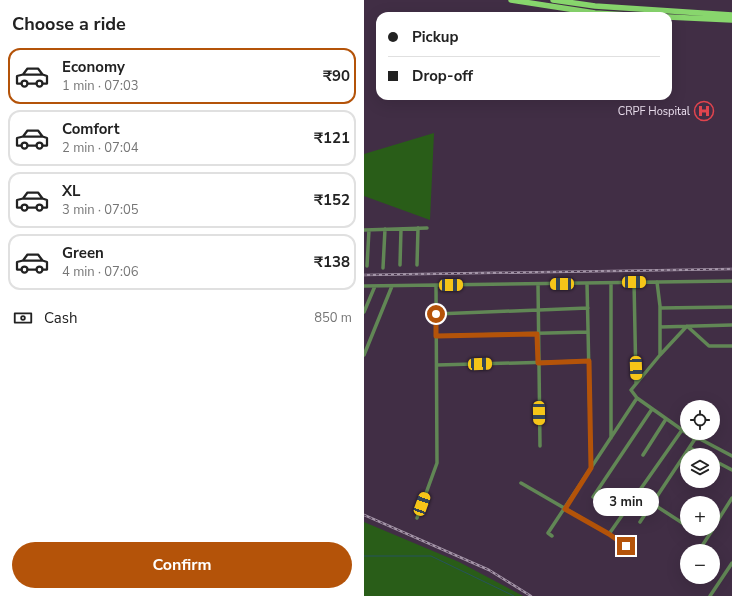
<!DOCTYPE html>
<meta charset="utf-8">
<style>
:root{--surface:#fff;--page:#f2f2f2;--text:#222;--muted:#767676;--line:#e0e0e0;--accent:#b45309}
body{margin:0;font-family:"Nunito Sans",sans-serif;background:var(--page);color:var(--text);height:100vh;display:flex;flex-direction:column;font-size:15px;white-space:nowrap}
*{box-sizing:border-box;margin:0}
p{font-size:13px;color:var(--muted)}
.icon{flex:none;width:22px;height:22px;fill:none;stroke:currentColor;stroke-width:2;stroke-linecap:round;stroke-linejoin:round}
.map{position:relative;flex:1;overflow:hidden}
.details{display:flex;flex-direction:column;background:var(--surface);width:364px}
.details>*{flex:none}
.banner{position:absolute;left:12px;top:12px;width:296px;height:88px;border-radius:12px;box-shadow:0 4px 16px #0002;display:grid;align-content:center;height:88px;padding:0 12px;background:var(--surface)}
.buttons{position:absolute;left:316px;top:400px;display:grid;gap:8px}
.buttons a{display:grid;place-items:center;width:40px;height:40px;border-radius:50%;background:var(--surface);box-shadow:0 4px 16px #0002;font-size:20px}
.end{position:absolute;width:18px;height:18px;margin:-9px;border:5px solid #b45309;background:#fff;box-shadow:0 0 0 2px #fff}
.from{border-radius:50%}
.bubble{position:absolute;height:28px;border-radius:14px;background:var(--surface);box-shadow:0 4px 16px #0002;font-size:13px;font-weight:700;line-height:28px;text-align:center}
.car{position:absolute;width:12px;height:24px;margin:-12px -6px;border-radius:5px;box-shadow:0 0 3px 1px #0007;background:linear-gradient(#f5c518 24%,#345 0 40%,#f5c518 0 76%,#345 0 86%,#f5c518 0)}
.banner b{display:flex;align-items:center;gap:14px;height:38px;font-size:15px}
.banner b+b{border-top:1px solid var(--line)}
.banner i{width:10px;height:10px;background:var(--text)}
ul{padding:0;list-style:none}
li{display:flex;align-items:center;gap:12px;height:56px;margin:0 8px 6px;padding:0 4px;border:2px solid var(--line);border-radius:12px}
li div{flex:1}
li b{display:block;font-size:15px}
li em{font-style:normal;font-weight:700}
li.active{border-color:var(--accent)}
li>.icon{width:36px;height:36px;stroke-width:1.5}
h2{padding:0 12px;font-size:18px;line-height:48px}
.pay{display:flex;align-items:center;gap:10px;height:44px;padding:0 12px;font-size:15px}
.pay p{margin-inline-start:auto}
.action{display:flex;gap:8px;margin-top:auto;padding:8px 12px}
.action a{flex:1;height:46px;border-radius:24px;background:var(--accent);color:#fff;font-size:16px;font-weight:700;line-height:46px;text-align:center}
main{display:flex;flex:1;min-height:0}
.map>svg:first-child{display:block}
.green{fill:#295d18}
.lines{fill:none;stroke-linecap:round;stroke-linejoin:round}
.stream{stroke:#27525d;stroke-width:1}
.street{stroke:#618755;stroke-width:3.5}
.primary{stroke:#88d66d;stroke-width:5.5}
.rail-casing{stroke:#a495a8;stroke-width:2.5}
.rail{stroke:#412e45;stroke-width:1;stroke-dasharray:3;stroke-linecap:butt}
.route{stroke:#b45309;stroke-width:5}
.labels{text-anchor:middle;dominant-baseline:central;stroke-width:4;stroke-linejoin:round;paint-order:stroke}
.poi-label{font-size:11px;fill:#efe3f2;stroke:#412e45;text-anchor:end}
</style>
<main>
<section class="details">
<h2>Choose a ride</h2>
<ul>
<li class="active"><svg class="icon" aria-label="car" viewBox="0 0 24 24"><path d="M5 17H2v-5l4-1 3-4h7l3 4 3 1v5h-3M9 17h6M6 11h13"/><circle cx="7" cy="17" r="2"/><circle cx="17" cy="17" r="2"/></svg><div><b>Economy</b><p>1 min · 07:03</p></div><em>₹90</em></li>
<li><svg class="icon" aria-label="car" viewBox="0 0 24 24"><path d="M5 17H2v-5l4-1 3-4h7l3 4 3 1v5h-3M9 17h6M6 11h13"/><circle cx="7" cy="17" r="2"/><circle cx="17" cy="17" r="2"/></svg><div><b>Comfort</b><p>2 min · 07:04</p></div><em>₹121</em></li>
<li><svg class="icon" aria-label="car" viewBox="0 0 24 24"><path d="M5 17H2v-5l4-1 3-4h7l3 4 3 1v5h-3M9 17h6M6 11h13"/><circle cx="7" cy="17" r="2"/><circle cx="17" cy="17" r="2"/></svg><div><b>XL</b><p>3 min · 07:05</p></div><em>₹152</em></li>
<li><svg class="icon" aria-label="car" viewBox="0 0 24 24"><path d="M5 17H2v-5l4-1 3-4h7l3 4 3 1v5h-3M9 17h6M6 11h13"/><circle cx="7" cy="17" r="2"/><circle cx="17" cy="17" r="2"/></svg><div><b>Green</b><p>4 min · 07:06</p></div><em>₹138</em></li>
</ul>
<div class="pay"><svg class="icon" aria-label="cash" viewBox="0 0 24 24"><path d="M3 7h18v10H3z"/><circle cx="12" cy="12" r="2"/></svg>Cash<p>850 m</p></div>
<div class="action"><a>Confirm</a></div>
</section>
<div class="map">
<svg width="368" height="596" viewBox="0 0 368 596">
<rect width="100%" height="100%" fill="#412e45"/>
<!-- green -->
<path class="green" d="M70,133L66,220L0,196V154Z
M0,522L95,562L159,596H0Z"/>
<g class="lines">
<!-- stream -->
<path class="stream" d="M0,556H67L150,596"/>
<!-- street -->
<path class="street" d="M0,230L63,228
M36,265L37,229
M53,265L54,228
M3,266L5,230
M19,268L21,229
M270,282L272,383
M293,282L296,306V355
M223,283L227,468
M174,284L176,446
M0,286L368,281
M296,308L368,307
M0,312L11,286
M72,314L224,308
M296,327L368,325
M73,336L224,332
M368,346H345L323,326L296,355L267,390L273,398L331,439H336L368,456
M0,355L28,286
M73,365L225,361
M247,438V283
M326,448L340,455
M279,455L302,419
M349,460L368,470
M157,483L245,534L262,546
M229,497L288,409
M289,504L320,524
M53,518L73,463L72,286
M276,522L331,439
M349,528L368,498
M245,534L318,430
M188,536L184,533L273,398
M336,549L349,529
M346,596L368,563"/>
<!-- primary -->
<path class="primary" d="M147,0L231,13L280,16
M189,0L231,6L368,15
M304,17L368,20"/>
<defs>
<path id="rail" d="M0,275L368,269
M0,515L125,570L167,596"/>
</defs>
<!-- rail casing -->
<use href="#rail" class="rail-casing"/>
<!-- rail -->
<use href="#rail" class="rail"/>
</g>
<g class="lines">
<!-- route -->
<path class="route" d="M72,314V336L173,334L174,363L225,361L227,468L201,509L245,534L262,546"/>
</g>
<!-- icons -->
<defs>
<symbol id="hospital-ring" viewBox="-11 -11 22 22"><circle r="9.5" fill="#412e45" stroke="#e0444e" stroke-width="1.5"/><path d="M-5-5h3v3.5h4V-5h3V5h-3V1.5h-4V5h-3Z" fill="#e0444e"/></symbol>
</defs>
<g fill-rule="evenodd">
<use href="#hospital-ring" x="329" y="100" width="22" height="22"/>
</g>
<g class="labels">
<!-- poi labels -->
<g class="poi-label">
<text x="326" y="111">CRPF Hospital</text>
</g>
</g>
</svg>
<div class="buttons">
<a><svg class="icon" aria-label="locate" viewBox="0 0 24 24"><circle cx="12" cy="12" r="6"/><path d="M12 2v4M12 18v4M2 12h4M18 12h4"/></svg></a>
<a><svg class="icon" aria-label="layers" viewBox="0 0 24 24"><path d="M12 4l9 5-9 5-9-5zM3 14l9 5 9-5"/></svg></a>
<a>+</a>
<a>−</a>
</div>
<i class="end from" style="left:72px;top:314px"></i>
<i class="end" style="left:262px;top:546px"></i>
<div class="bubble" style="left:229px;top:488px;width:66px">3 min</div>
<i class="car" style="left:270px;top:282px;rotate:89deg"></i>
<i class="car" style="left:198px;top:284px;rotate:269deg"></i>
<i class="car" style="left:87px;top:285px;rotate:89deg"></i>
<i class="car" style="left:116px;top:364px;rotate:88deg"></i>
<i class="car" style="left:272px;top:368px;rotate:178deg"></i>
<i class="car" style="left:175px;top:413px;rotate:179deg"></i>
<i class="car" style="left:58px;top:504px;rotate:20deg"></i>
<div class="banner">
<b><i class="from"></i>Pickup</b>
<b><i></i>Drop-off</b>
</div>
</div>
</main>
